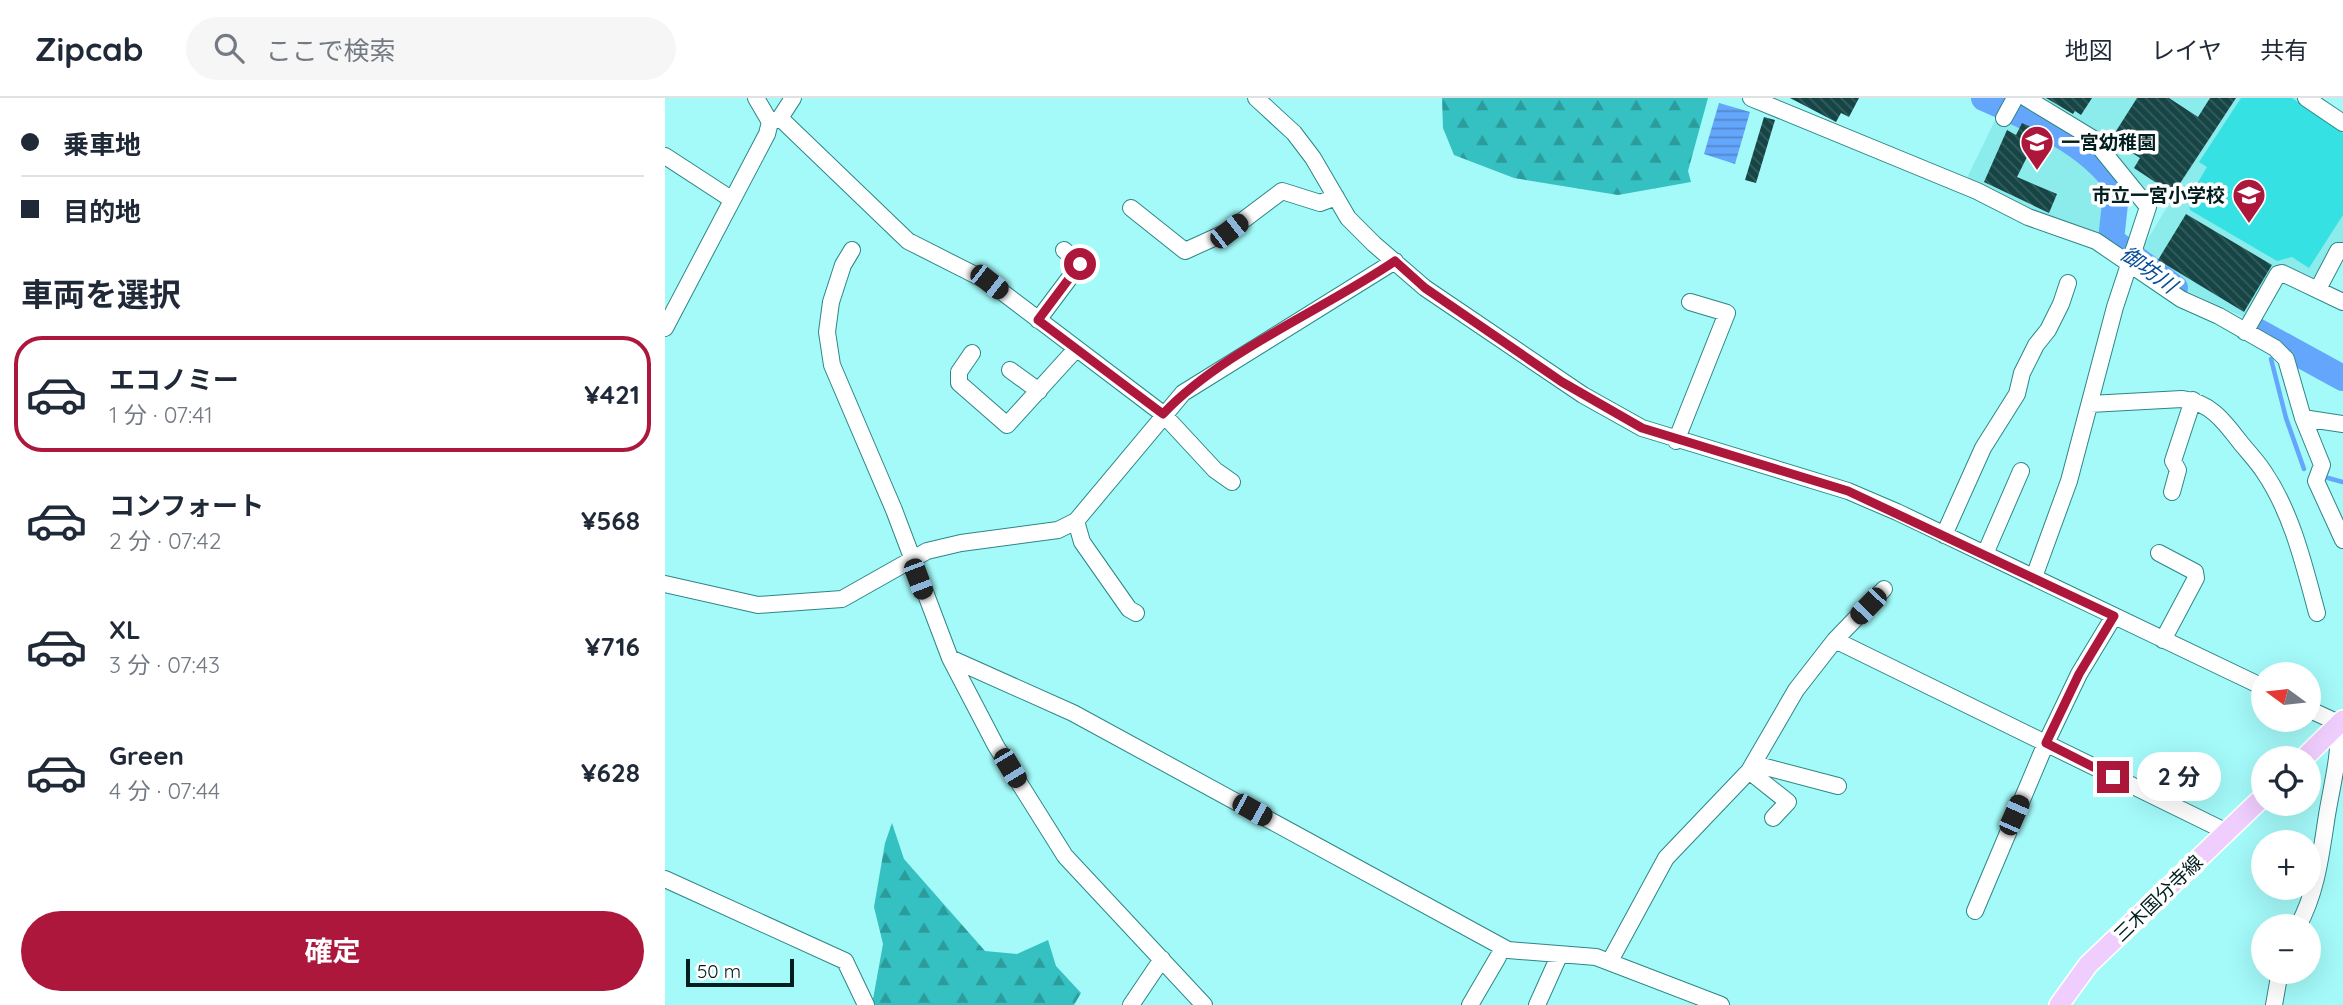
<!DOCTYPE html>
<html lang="ja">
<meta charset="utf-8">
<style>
:root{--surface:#fff;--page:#f6f6f7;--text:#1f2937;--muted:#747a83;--line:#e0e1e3;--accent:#ac173b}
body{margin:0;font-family:Quicksand,"Noto Sans JP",sans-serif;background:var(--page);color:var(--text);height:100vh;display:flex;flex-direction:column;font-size:26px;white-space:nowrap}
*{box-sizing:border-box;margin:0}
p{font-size:23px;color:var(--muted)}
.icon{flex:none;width:38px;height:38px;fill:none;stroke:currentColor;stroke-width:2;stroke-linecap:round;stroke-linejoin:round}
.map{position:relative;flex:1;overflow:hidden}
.sheet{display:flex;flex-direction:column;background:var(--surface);width:665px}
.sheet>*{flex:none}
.banner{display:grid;align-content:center;height:154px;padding:0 21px;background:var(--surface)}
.needle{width:46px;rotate:285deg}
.controls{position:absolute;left:1586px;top:564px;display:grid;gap:14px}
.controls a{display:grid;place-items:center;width:70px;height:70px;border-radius:50%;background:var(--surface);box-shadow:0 7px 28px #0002;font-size:35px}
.scale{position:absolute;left:21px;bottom:18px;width:108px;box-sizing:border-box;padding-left:7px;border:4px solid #031e1e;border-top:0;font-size:19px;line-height:24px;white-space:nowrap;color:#031e1e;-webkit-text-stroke:5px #fff;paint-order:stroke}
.end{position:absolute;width:32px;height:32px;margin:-16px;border:9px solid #ac173b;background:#fff;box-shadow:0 0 0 4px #fff}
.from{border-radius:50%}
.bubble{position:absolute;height:49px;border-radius:24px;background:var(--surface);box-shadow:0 7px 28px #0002;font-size:23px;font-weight:700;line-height:49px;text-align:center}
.car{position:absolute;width:21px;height:42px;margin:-21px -10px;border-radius:9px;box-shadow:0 0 5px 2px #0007;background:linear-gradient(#222 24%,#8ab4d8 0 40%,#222 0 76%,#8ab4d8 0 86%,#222 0)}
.banner b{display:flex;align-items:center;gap:24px;height:66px;font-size:26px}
.banner b+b{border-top:2px solid var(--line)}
.banner i{width:18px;height:18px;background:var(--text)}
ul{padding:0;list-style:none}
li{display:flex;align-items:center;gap:21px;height:116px;margin:0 14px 10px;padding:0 7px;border:4px solid transparent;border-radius:28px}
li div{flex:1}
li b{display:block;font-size:26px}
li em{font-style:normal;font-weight:700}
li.active{border-color:var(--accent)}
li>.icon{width:63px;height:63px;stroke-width:1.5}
h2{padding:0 21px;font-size:32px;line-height:84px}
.cta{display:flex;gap:14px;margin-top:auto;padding:14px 21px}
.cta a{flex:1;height:80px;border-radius:42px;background:var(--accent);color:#fff;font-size:28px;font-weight:700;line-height:80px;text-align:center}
header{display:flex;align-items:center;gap:42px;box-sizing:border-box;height:98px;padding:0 35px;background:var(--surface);border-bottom:2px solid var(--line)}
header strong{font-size:33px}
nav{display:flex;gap:38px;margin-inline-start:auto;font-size:24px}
.search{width:490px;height:63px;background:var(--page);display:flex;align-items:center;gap:18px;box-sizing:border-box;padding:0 24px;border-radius:38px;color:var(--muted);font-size:26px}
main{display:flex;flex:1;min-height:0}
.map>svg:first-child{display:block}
.built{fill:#8cebeb}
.forest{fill:url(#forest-firs)}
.park{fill:#35e1e3}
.water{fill:url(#water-rules)}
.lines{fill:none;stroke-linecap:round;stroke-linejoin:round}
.stream{stroke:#64a6fb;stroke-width:4.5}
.river{stroke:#64a6fb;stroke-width:26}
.building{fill:url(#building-back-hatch)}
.minor-casing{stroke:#2d8687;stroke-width:18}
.major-casing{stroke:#fff;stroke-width:22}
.minor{stroke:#fff;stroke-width:16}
.major{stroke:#efcdfd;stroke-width:19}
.route{stroke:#ac173b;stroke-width:9}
.labels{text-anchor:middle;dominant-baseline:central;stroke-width:7;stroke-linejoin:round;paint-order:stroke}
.poi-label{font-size:19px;font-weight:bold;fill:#031e1e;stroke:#fff;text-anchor:start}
.street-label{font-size:19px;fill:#031e1e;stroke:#fff}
.water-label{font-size:21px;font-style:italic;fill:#064c97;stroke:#fff}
</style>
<header>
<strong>Zipcab</strong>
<div class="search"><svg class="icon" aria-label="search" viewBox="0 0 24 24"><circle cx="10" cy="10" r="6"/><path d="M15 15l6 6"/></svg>ここで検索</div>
<nav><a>地図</a><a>レイヤ</a><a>共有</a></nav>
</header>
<main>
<section class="sheet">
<div class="banner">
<b><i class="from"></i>乗車地</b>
<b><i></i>目的地</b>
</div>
<h2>車両を選択</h2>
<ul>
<li class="active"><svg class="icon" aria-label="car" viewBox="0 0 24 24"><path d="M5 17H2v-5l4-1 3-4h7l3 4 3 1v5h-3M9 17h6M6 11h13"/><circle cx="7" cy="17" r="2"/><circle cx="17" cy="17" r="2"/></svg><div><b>エコノミー</b><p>1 分 · 07:41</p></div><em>¥421</em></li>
<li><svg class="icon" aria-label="car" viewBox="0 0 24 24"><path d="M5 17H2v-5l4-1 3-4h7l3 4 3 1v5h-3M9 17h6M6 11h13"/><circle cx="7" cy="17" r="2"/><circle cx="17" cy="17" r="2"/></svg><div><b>コンフォート</b><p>2 分 · 07:42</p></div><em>¥568</em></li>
<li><svg class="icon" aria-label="car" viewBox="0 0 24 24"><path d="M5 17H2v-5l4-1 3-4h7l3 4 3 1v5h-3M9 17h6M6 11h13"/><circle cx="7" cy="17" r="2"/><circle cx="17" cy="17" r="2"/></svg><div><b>XL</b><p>3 分 · 07:43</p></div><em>¥716</em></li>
<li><svg class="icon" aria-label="car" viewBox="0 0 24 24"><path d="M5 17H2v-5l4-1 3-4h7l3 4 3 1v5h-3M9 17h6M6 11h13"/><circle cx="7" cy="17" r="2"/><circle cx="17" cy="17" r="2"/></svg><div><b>Green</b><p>4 分 · 07:44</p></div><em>¥628</em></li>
</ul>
<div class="cta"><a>確定</a></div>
</section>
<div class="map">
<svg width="1678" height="907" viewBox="0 0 1678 907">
<defs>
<pattern id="forest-firs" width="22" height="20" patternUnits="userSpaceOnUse" patternTransform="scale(1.75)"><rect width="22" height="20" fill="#35c0c1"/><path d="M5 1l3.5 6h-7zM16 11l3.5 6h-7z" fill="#2b9b9c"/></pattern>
<pattern id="water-rules" width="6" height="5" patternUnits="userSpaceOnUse" patternTransform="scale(1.75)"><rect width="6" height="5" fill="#64a6fb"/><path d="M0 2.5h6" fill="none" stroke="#5087cb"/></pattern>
<pattern id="building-back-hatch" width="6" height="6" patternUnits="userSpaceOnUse" patternTransform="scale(1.75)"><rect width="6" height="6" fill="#174546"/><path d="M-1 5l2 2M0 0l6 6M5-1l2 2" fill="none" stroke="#365d5e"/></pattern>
</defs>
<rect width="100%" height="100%" fill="#a4f9f9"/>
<!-- built -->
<path class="built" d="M1376,0H1632L1678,31V146L1653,181L1619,167L1610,170L1582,221L1514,189L1474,156L1502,109Z
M1335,12L1382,35L1432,68L1447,84L1446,116L1439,137L1353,106L1302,80Z"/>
<!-- forest -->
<path class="forest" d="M777,0H1043L1023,73L1026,84L953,97L849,80L789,57L778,30Z
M227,725L239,761L320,853L352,856L383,842L391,868L416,895L409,907H210L208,901L218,846L209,809L220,745Z"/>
<!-- park -->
<path class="park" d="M1576,0H1627L1678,35V117L1644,170L1627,159L1612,163L1525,112L1523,101L1542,69L1534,64Z"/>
<!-- water -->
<path class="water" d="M1054,5L1085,14L1070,66L1039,56Z"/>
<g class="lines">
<!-- stream -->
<path class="stream" d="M1606,261L1621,320L1639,371
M1663,380L1678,384"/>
<!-- river -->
<path class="river" d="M1319,0C1365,20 1424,45 1452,87L1446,142L1510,190
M1590,232L1678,280"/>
</g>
<!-- building -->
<path class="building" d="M1125,0H1194L1184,19L1176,15L1171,24Z
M1381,0H1427L1416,17L1410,13L1408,16Z
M1472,0H1504L1533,19L1545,0H1571L1508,96L1469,70L1475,60L1446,41Z
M1099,19L1110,22L1091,85L1080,82Z
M1357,25L1375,33L1352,79L1392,96L1384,115L1319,84L1342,32L1351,37Z
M1521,116L1607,167L1579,214L1493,162Z"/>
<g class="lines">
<defs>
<path id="minor" d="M591,0L629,35L648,60L683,120L709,146L760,190L918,297L977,330L1183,393L1232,414L1598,589
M1086,0L1312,93L1363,119L1431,143L1516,201L1554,218L1610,250L1621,261L1638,320L1657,367L1651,383L1678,442
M1361,0L1427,40L1483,109L1450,209L1404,383L1369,479
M1641,0L1678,25
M115,20L128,0
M1339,20L1350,0
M105,24L115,20L243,143L324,184L498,316L550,372L567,384
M0,58L66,101
M466,110L520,153L564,133L617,93L655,105L671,99
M187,152L178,167L166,204L162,234L167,267L229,412L285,560L408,615L843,852L931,859L1056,907
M1653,191L1673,153H1678
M373,222L415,166L399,152
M0,230L102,36L105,24L91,0
M1580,234L1613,176L1617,175L1678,204
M307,255L294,274V285L342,327L411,251
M345,272L374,293
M1425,306L1517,301C1545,304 1559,323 1575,344C1583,354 1592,363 1599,374C1627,415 1639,467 1652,515
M1638,320L1678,326
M1011,343L1062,215L1025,204
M1507,394L1513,372L1508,363L1528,302
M411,423L417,444L464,511L471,515
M1279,437L1318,350L1352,296L1357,275L1371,247L1383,232L1396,206L1403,185
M1494,455L1530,474L1531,480L1498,542
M1320,456L1356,373
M0,486L93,507L177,501L262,453L296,445L393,432L411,423L518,295L730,163
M1170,542L1562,734
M285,560L331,648L400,758L539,907
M1643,611L1678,627
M1089,666L1173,688
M1084,673L1123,704L1108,720
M0,781L180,863L201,907
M1310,813L1381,645L1414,576L1449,518
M1633,828C1652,794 1656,755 1662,717C1667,687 1675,657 1674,626
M945,863L1001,760L1084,673L1131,592L1170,542L1219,491
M466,907L497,861
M805,907L833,859
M872,907L894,858
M1609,907L1615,873"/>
<path id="major" d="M1639,660L1678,622
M1394,907L1423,867L1598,699"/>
</defs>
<!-- minor casing -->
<use href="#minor" class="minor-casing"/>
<!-- major casing -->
<use href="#major" class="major-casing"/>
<!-- minor -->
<use href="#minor" class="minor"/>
<!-- major -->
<use href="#major" class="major"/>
</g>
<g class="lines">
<!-- route -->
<path class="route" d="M415,166L373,222L498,316C556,254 658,212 730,163L760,190L897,284L977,330L1183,393L1449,518L1414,576L1381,645L1448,679"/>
</g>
<!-- icons -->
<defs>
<symbol id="school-pin" viewBox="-11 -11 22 30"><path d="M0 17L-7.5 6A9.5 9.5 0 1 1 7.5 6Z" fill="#ac173b" stroke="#fff"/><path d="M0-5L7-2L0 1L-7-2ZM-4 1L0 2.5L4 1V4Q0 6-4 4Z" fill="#fff"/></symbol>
</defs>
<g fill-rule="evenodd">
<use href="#school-pin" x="1353" y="25" width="38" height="52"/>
<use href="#school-pin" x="1565" y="78" width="38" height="52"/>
</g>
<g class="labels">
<!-- poi labels -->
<g class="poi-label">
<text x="1396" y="44">一宮幼稚園</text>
<text x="1560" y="97" text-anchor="end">市立一宮小学校</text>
</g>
<!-- street labels -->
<g class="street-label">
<text transform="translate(1493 800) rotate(-44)">三木国分寺線</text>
</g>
<!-- water labels -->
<g class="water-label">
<text transform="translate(1484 171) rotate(36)">御坊川</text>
</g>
</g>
</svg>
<div class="controls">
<a><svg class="needle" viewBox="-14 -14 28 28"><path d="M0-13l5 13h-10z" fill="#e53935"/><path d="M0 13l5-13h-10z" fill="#747a83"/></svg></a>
<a><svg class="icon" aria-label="locate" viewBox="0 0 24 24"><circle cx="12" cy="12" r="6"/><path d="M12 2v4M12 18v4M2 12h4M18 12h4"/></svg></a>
<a>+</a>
<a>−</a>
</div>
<div class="scale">50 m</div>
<i class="end from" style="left:415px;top:166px"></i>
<i class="end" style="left:1448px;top:679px"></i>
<div class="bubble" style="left:1472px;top:654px;width:84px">2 分</div>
<i class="car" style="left:564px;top:133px;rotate:52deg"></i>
<i class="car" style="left:324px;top:184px;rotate:128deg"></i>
<i class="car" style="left:253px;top:481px;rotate:159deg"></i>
<i class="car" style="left:1203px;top:508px;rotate:224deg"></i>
<i class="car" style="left:345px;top:670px;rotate:149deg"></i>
<i class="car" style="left:587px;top:712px;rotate:119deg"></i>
<i class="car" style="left:1349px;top:717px;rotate:24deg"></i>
</div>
</main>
